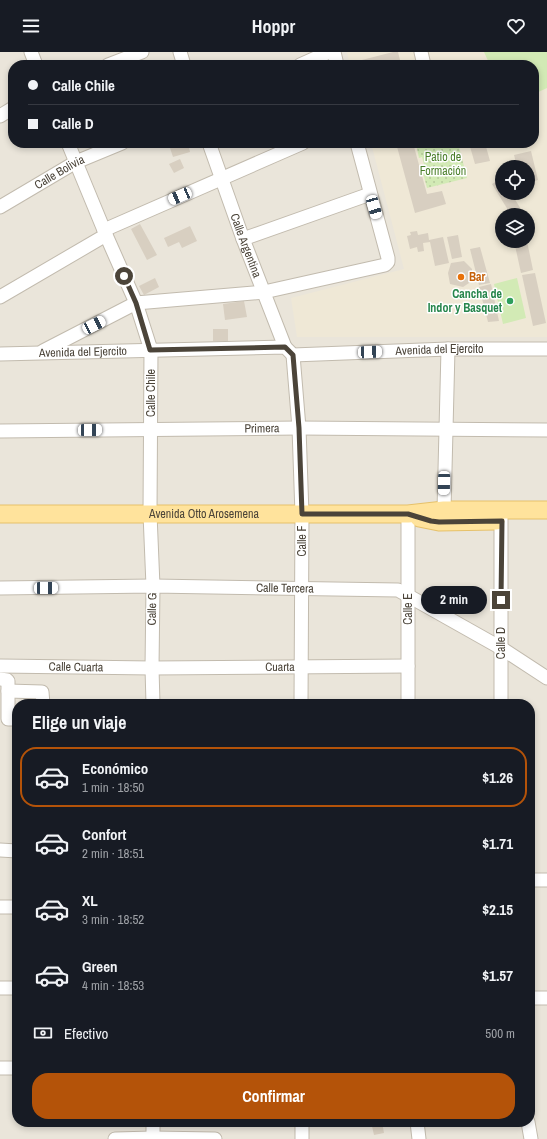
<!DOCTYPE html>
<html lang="es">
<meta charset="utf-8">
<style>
:root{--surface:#171b24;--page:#242831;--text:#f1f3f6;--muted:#9ea1a6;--line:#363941;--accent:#b45309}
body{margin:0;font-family:"Archivo Narrow",sans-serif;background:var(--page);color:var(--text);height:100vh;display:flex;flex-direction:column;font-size:15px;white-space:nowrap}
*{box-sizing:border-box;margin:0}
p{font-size:13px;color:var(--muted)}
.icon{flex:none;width:22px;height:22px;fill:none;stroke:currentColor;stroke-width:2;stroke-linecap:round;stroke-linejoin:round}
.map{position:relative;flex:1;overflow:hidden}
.sheet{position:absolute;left:12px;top:647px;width:523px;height:428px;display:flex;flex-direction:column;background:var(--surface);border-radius:16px;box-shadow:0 2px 6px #0003}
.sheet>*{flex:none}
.hud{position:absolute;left:8px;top:8px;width:531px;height:88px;border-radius:16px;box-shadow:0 2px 6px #0003;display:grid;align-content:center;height:88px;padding:0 20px;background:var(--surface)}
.tools{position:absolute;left:495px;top:108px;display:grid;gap:8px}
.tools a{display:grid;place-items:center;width:40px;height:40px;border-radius:50%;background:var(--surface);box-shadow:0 2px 6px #0003;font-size:20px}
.end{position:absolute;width:18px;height:18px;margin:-9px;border:5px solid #4b4439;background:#fff;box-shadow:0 0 0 2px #fff}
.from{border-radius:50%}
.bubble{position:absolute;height:28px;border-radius:14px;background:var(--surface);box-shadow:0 2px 6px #0003;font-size:13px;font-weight:700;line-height:28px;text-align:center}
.car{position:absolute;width:12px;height:24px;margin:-12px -6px;border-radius:5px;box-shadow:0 0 3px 1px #0007;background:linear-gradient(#fff 24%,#345 0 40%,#fff 0 76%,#345 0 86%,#fff 0)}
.hud b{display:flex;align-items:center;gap:14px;height:38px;font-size:15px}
.hud b+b{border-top:1px solid var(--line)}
.hud i{width:10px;height:10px;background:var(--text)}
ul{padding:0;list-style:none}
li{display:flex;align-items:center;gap:12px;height:60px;margin:0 8px 6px;padding:0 12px;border:2px solid transparent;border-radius:16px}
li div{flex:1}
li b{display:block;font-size:15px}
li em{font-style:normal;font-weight:700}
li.selected{border-color:var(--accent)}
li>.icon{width:36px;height:36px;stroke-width:1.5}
h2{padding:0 20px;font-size:18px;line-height:48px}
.pay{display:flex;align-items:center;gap:10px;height:44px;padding:0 20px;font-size:15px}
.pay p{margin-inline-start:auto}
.action{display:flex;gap:8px;margin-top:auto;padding:8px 20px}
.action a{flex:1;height:46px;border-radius:16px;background:var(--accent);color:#fff;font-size:16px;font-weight:700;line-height:46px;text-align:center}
header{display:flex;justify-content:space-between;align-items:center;height:52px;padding:0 20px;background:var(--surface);font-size:18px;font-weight:700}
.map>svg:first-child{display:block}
.residential{fill:#eae5da;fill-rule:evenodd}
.education{fill:#efe8d6;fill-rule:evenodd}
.park{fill:url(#park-dots)}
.pitch{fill:#d2eab5}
.building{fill:#d8cfc1}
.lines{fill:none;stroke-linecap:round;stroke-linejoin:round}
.minor-casing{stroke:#c2bbae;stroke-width:15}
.major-casing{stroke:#e6c16a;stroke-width:19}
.minor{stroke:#fff;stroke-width:13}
.major{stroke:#ffe39c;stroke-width:17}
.route{stroke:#4b4439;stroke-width:5}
.food-dot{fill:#e8710a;stroke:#fff;stroke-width:1.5}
.leisure-dot{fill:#2e9e5b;stroke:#fff;stroke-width:1.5}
.labels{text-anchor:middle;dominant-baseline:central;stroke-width:3;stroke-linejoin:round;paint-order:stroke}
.park-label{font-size:12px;fill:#4a7f2a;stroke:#fff}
.street-label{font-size:12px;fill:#4b4439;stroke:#fff}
.food-label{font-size:12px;font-weight:bold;fill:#c56008;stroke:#fff;text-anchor:start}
.leisure-label{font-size:12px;font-weight:bold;fill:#27864d;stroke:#fff;text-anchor:end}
</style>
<header><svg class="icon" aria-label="menu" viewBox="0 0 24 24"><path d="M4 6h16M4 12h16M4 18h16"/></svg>Hoppr<svg class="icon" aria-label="heart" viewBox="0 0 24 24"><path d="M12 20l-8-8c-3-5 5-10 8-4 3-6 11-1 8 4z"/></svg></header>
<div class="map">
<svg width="547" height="1087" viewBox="0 0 547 1087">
<defs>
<pattern id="park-dots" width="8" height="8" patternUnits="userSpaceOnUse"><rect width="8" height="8" fill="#d2eab5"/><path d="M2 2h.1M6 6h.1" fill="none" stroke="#b6ca9c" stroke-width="1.8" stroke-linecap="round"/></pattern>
</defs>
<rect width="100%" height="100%" fill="#f6f3ec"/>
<!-- residential -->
<path class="residential" d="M0,0H547V1087H0ZM13,13H534V91H13ZM502,115H528V141H502ZM502,163H528V189H502ZM17,652H530V1070H17Z"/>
<!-- education -->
<path class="education" d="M347,0H547V285H297L291,246L404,217L371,91H534V13H350ZM502,115H528V141H502ZM502,163H528V189H502Z"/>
<!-- park -->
<path class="park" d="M422,91H458L467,126L427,136L423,121L426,120L422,105L419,106L416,92Z"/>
<!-- pitch -->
<path class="pitch" d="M484,0H547V36L534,42V13H490Z
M517,226L526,266L503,272L494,232Z"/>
<!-- building -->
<path class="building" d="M393,0H398L401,12L359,13L358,9Z
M175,91H188L190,100L173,105L169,93Z
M396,91H413L427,142L442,139L446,152L415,161Z
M469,91H485L490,109L475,112Z
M531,99L538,128L528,131V115H517L514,103Z
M180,107L184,116L174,121L169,112Z
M502,126V141H511L524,162L522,163H511L492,132Z
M140,172L157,203L147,208L131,177Z
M190,174L197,189L182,196L179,190L168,195L164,186Z
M417,179L418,183L428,181L429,188L443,185L449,211L435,214L430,190L423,191L424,199L418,200L417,195L410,197L407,184L411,183L410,180Z
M458,183L462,205L452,207L447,185Z
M514,189H527L533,218L521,221Z
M480,195L490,231L479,233L470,197Z
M464,209L472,217V229L463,235L450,232L448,221L451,211Z
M535,221L546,271L533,274L522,223Z
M155,226L159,235L144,243L139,234Z
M491,232L499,269L488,270L479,235Z
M244,249L247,265L225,268L223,252Z
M213,277H228V289H213Z
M371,1070H382L384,1081L374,1083Z"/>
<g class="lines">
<defs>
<g id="minor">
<path d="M31,0L36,13"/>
<path d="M180,0L184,13"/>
<path d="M334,0L337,13"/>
<path d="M421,0L424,13"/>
<path d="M108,13L142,0"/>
<path d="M300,13L329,0"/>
<path d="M0,64L13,56"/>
<path d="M68,91L106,183L136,251L151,298L150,462L153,534L152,616L153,652"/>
<path id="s1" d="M209,91L243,187L285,295"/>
<path id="s2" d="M0,155L76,110L122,91"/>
<path d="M104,178L303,91"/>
<path d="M243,187L370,142"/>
<path d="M0,245L106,183"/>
<path d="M43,299L136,251L264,240L385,213L388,210V206L357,91"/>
<path id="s3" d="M0,302L285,295L293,303L448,297H547"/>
<path d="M293,303L299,376L302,462L301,652"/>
<path id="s4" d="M0,379L299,376L547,378"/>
<path d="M444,458L448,297"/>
<path d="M501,458V652"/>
<path d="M408,462V652"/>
<path id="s5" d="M0,536L153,534L398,538L501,596L547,626"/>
<path id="s6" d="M0,614L152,616L408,614"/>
<path d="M0,627L7,628L8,629V667H17"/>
<path d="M8,639L42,640L43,652"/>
<path d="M0,798L17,799"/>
<path d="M530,828H547"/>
<path d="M0,855H17"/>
<path d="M0,936H17"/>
<path d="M530,946H547"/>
<path d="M0,1016H17"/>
<path d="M153,1070V1087"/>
<path d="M417,1070L419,1087"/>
<path d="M528,1070L531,1087"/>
<path d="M115,1087L153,1086L215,1087"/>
<path d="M302,1087V1070"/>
</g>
<g id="major">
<path id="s7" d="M0,462H408L444,458H547"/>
<path d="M419,466L439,470L496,469"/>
</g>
</defs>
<!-- minor casing -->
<use href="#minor" class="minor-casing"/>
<!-- major casing -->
<use href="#major" class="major-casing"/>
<!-- minor -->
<use href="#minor" class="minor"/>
<!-- major -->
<use href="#major" class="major"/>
</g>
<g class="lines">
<!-- route -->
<path class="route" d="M124,224L136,251L150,298L285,295L293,303L299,376L302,462H408L431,469L439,470L502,469L501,548"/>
</g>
<!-- markers -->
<circle class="food-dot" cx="461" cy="225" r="4"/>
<circle class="leisure-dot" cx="510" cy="249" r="4"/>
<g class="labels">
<!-- park labels -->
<g class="park-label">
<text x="443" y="105">Patio de<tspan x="443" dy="14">Formación</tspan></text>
</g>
<!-- street labels -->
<g class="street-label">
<text stroke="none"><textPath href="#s2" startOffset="69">Calle Bolivia</textPath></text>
<text stroke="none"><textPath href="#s1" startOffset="109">Calle Argentina</textPath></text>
<text stroke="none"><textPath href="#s3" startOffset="443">Avenida del Ejercito</textPath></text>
<text stroke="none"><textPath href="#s3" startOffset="83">Avenida del Ejercito</textPath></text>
<text transform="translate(151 341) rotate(-90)">Calle Chile</text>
<text stroke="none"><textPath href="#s4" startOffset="262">Primera</textPath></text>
<text stroke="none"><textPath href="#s7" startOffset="204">Avenida Otto Arosemena</textPath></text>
<text transform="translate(302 489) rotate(-90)">Calle F</text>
<text stroke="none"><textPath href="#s5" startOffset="285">Calle Tercera</textPath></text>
<text transform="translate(152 557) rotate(-89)">Calle G</text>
<text transform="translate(408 557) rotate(-90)">Calle E</text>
<text transform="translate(501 591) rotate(-90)">Calle D</text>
<text stroke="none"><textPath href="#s6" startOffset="76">Calle Cuarta</textPath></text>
<text stroke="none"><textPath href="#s6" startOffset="280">Cuarta</textPath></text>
</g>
<!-- food labels -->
<g class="food-label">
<text x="469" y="225">Bar</text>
</g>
<!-- leisure labels -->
<g class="leisure-label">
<text x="502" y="242">Cancha de<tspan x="502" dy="14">Indor y Basquet</tspan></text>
</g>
</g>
</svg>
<div class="tools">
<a><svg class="icon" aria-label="locate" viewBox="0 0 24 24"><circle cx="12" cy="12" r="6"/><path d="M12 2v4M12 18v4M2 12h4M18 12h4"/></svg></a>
<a><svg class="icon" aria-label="layers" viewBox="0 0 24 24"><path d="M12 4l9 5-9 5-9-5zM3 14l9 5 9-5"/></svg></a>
</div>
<i class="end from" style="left:124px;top:224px"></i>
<i class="end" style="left:501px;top:548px"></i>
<div class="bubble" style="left:421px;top:534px;width:66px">2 min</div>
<i class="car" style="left:180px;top:144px;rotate:247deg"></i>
<i class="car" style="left:374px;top:155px;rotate:164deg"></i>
<i class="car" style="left:94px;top:273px;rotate:63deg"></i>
<i class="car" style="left:370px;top:300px;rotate:88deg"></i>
<i class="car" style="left:90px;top:378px;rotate:89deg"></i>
<i class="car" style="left:444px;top:431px;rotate:181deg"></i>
<i class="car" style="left:46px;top:536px;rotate:89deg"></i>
<div class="hud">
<b><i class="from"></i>Calle Chile</b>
<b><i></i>Calle D</b>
</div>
<section class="sheet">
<h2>Elige un viaje</h2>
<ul>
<li class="selected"><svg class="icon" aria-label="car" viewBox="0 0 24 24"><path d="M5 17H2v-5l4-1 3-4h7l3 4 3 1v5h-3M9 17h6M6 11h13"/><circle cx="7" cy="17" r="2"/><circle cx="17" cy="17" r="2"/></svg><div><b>Económico</b><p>1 min · 18:50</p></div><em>$1.26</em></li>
<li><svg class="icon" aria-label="car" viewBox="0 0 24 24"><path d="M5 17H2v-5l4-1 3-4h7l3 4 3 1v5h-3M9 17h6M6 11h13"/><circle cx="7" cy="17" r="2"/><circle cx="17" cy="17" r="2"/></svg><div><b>Confort</b><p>2 min · 18:51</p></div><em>$1.71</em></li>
<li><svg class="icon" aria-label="car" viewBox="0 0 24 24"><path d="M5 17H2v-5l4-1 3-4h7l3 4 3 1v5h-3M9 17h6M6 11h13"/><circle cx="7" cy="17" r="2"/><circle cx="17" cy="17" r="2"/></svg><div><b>XL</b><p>3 min · 18:52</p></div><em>$2.15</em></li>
<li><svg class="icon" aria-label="car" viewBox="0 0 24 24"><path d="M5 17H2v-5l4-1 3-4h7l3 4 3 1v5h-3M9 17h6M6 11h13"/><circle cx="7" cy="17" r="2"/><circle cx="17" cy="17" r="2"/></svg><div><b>Green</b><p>4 min · 18:53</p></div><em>$1.57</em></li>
</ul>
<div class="pay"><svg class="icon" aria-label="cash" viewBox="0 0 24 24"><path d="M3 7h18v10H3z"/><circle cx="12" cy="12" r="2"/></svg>Efectivo<p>500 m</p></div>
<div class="action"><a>Confirmar</a></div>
</section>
</div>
